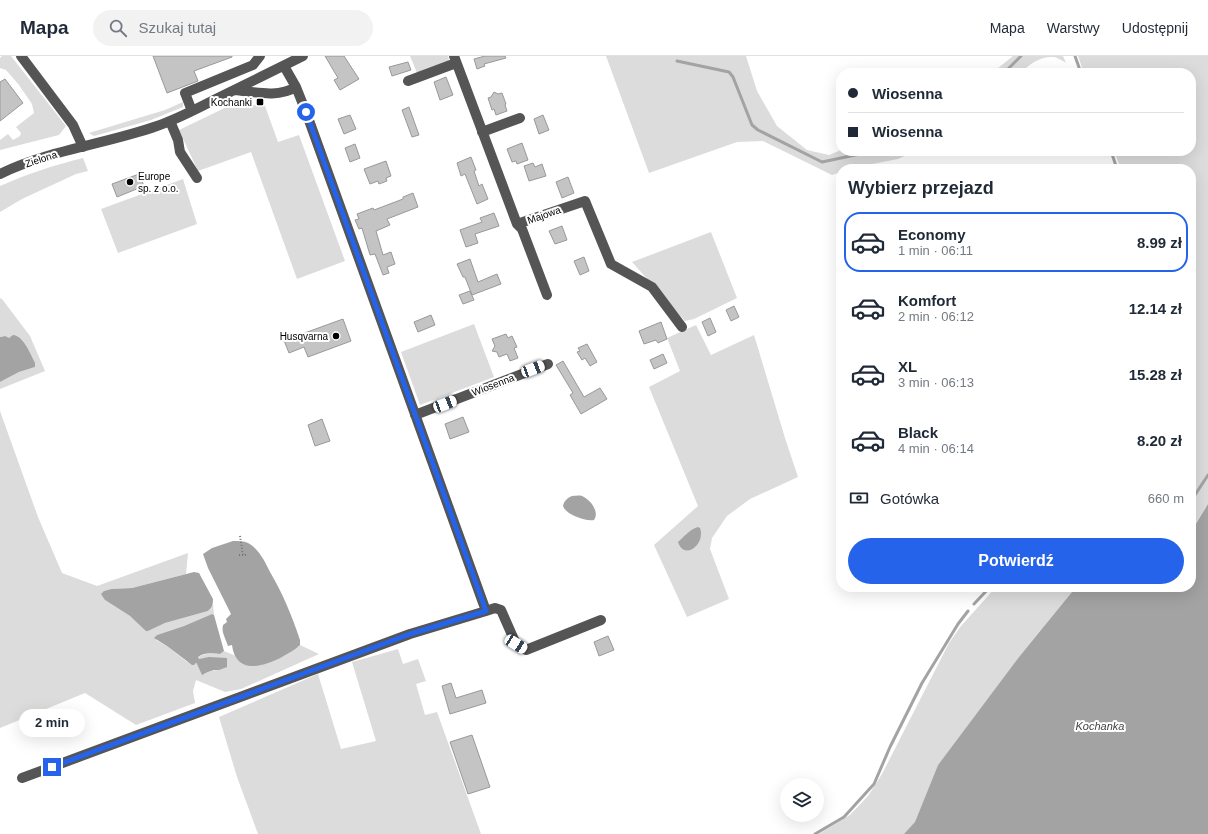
<!DOCTYPE html>
<html lang="pl">
<meta charset="utf-8">
<style>
:root{--surface:#fff;--page:#f2f2f3;--text:#1f2937;--muted:#747a83;--line:#e0e1e3;--accent:#2563eb}
body{margin:0;font-family:Helvetica,sans-serif;background:var(--page);color:var(--text);height:100vh;display:flex;flex-direction:column;font-size:15px;white-space:nowrap}
*{box-sizing:border-box;margin:0}
p{font-size:13px;color:var(--muted)}
.icon{flex:none;width:22px;height:22px;fill:none;stroke:currentColor;stroke-width:2;stroke-linecap:round;stroke-linejoin:round}
.map{position:relative;flex:1;overflow:hidden}
.sheet{position:absolute;left:836px;top:108px;width:360px;height:428px;display:flex;flex-direction:column;background:var(--surface);border-radius:16px;box-shadow:0 4px 16px #0002}
.sheet>*{flex:none}
.guide{position:absolute;left:836px;top:12px;width:360px;height:88px;border-radius:16px;box-shadow:0 4px 16px #0002;display:grid;align-content:center;height:88px;padding:0 12px;background:var(--surface)}
.tools{position:absolute;left:780px;top:722px;display:grid;gap:8px}
.tools a{display:grid;place-items:center;width:44px;height:44px;border-radius:50%;background:var(--surface);box-shadow:0 4px 16px #0002;font-size:20px}
.end{position:absolute;width:18px;height:18px;margin:-9px;border:5px solid #2563eb;background:#fff;box-shadow:0 0 0 2px #fff}
.from{border-radius:50%}
.bubble{position:absolute;height:28px;border-radius:14px;background:var(--surface);box-shadow:0 4px 16px #0002;font-size:13px;font-weight:600;line-height:28px;text-align:center}
.car{position:absolute;width:12px;height:24px;margin:-12px -6px;border-radius:5px;box-shadow:0 0 3px 1px #0007;background:linear-gradient(#fff 24%,#345 0 40%,#fff 0 76%,#345 0 86%,#fff 0)}
.guide b{display:flex;align-items:center;gap:14px;height:38px;font-size:15px}
.guide b+b{border-top:1px solid var(--line)}
.guide i{width:10px;height:10px;background:var(--text)}
ul{padding:0;list-style:none}
li{display:flex;align-items:center;gap:12px;height:60px;margin:0 8px 6px;padding:0 4px;border:2px solid transparent;border-radius:16px}
li div{flex:1}
li b{display:block;font-size:15px}
li em{font-style:normal;font-weight:600}
li.current{border-color:var(--accent)}
li>.icon{width:36px;height:36px;stroke-width:1.5}
h2{padding:0 12px;font-size:18px;line-height:48px}
.pay{display:flex;align-items:center;gap:10px;height:44px;padding:0 12px;font-size:15px}
.pay p{margin-inline-start:auto}
.action{display:flex;gap:8px;margin-top:auto;padding:8px 12px}
.action a{flex:1;height:46px;border-radius:24px;background:var(--accent);color:#fff;font-size:16px;font-weight:600;line-height:46px;text-align:center}
header{display:flex;align-items:center;gap:24px;box-sizing:border-box;height:56px;padding:0 20px;background:var(--surface);border-bottom:1px solid var(--line)}
header strong{font-size:19px}
nav{display:flex;gap:22px;margin-inline-start:auto;font-size:14px}
.search{width:280px;height:36px;background:var(--page);display:flex;align-items:center;gap:10px;box-sizing:border-box;padding:0 14px;border-radius:22px;color:var(--muted);font-size:15px}
.map>svg:first-child{display:block}
.green{fill:#dcdcdc}
.water{fill:#a3a3a3}
.lines{fill:none;stroke-linecap:round;stroke-linejoin:round}
.stream{stroke:#a3a3a3;stroke-width:3}
.building{fill:#c4c4c4;stroke:#999}
.path{stroke:#777;stroke-width:2;stroke-dasharray:1 2;stroke-linecap:butt}
.minor{stroke:#555;stroke-width:10}
.route{stroke:#2563eb;stroke-width:5}
.poi-dot{fill:#000;stroke:#fff;stroke-width:1.5}
.labels{text-anchor:middle;dominant-baseline:central;stroke-width:4;stroke-linejoin:round;paint-order:stroke}
.poi-label{font-size:10px;fill:#000;stroke:#fff;text-anchor:end}
.street-label{font-size:10px;fill:#000;stroke:#fff}
.water-label{font-size:11px;font-style:italic;fill:#444;stroke:#fff}
</style>
<header>
<strong>Mapa</strong>
<div class="search"><svg class="icon" aria-label="search" viewBox="0 0 24 24"><circle cx="10" cy="10" r="6"/><path d="M15 15l6 6"/></svg>Szukaj tutaj</div>
<nav><a>Mapa</a><a>Warstwy</a><a>Udostępnij</a></nav>
</header>
<div class="map">
<svg width="1208" height="778" viewBox="0 0 1208 778">
<rect width="100%" height="100%" fill="#fff"/>
<!-- green -->
<path class="green" d="M2,0H11L66,70L59,79L0,94V84L8,78L13,84L20,80L21,77L16,71L34,57L32,48L19,29L6,14L0,12V2Z
M410,0H448L449,3L447,7L417,17Z
M606,0H746L757,35L777,70L807,94L829,99L841,94L915,95L898,103L847,113H841V116L832,119L763,85L737,86L649,117Z
M1013,0H1063L1066,7C1063,5 1058,2 1054,1C1041,0 1029,8 1021,17H992Z
M1078,0H1208V448L1191,476V113H1121L1114,95H1191V17H1084Z
M183,46V51L151,64L94,80L89,77L165,54Z
M235,47L265,50L278,86L299,79L345,205L297,223L251,96L198,115L179,74Z
M83,102L88,115L76,118L22,143L0,156V130C27,118 54,109 83,102Z
M183,123L197,168L118,197L101,153Z
M711,176L737,242L694,263L685,265L632,206Z
M0,242L2,243L30,280L45,315L0,333V326L19,316L35,311L13,280L9,283L3,280L0,281Z
M474,268L494,321L420,349L401,296Z
M696,269L711,299L754,279L785,382L798,421L750,443L727,460L712,482L710,493L729,543L687,561L654,489L698,450L649,331L680,315L667,282Z
M0,355L38,461L62,517L97,530L188,497L186,518L132,532L111,533L104,535L105,544L130,560L146,574L148,575L165,567L208,555L211,553L213,548L214,559L212,558L184,570L157,579L156,584L167,590L187,606L197,608L205,618C209,615 214,614 219,614L225,602C216,603 209,601 199,603L198,601C205,597 212,597 220,598L224,595L236,600L239,605L298,591L300,589L319,598L241,633L225,636L196,624L193,635L195,647L136,669L85,637L0,672Z
M996,531H1076L1019,601L938,709L915,767L904,778H819L850,759L868,740L882,718L949,587L961,570Z
M398,593L403,608L418,603L426,625L416,628L425,659L437,656L481,778H258L237,721L219,661L318,618L341,693L376,685L352,606Z"/>
<!-- water -->
<path class="water" d="M13,279C23,279 31,299 35,307V311L19,316L0,326V281L5,280L9,282Z
M572,440C575,440 579,439 582,440C590,443 600,456 594,464C586,466 565,458 563,450C564,445 567,442 572,440Z
M1208,448V778H904L915,766L938,709L1019,601L1076,531H1191V476Z
M698,471L700,472C706,488 684,505 678,486C684,481 690,473 698,471Z
M233,485C238,485 244,485 248,487C259,493 265,506 270,516C283,538 292,560 300,584V589C295,594 288,597 282,601C263,611 236,619 232,589L228,590C226,583 221,576 223,569L227,566L226,563L231,558L208,512L203,498L212,492Z
M194,516L199,517L213,543C213,549 212,552 208,555L165,567L148,575H146L130,560L105,544L101,538L104,535L111,533L132,532Z
M212,558L214,559L224,595L220,598C213,597 204,596 198,601L199,603L209,601L227,602V611L219,614H214L208,616L202,619L197,608L196,607L194,609H192L167,590L154,582L157,579L184,570Z"/>
<g class="lines">
<!-- stream -->
<path class="stream" d="M1075,0L1081,17
M677,5L729,16L733,21L752,69L758,74L822,106L874,95
M1004,17L1021,0
M1111,95L1117,113
M1191,445L1208,419
M974,548L990,531
M815,778L844,761L874,728L890,691L922,627L958,568L968,555"/>
</g>
<!-- building -->
<path class="building" d="M153,0H232V1L194,15L198,25L167,37Z
M325,0H344L359,23L340,34L334,24L338,22Z
M485,0H505L506,2L484,8L485,10L477,13L474,3Z
M408,6L411,14L392,20L389,11Z
M446,21L453,39L440,44L434,26Z
M5,23L23,47L0,65V26Z
M494,36L498,38L502,37L506,48L505,49L507,55L496,59L494,53L492,54L488,42L491,41Z
M409,51L419,79L412,81L402,54Z
M350,59L356,73L344,78L338,63Z
M543,59L549,74L539,78L534,63Z
M522,87L528,104L517,108L516,105L512,106L507,93Z
M355,88L360,102L350,106L345,92Z
M471,101L476,114L474,115L479,130L482,128L488,143L477,148L465,118L461,120L457,107Z
M386,105L391,120L386,122L387,125L379,128L378,125L370,128L364,113Z
M533,107L535,111L542,108L546,120L529,125L524,110Z
M139,118L144,130L117,141L112,128Z
M568,121L574,137L562,142L556,126Z
M413,137L418,151L387,163L390,169L376,175L383,199L391,196L395,208L387,211L389,217L383,219L375,198L370,199L362,172L359,173L355,164L359,163L357,158L373,152L374,154L403,143V141Z
M494,157L499,170L475,178L478,187L466,191L460,174L482,166L480,162Z
M562,170L567,184L555,188L549,175Z
M584,201L589,215L580,219L574,205Z
M470,203L478,226L497,218L501,228L472,239L465,221H463L457,208Z
M470,235L474,244L463,248L459,239Z
M734,250L739,261L731,265L726,254Z
M431,259L435,269L418,276L414,266Z
M710,262L716,276L708,280L702,266Z
M343,263L351,285L308,301L304,291L289,297L283,282L298,277L299,279Z
M661,266L667,283L658,287L656,284L644,288L639,275Z
M506,278L508,282L512,280L517,291L514,292L518,302L510,305L507,298L499,301L497,296L492,295L495,290L492,283Z
M587,288L597,306L590,310L585,302L582,304L577,296L580,295L578,292Z
M663,298L667,307L654,313L650,304Z
M563,305L584,341L600,332L607,343L581,358L570,339L573,337L556,309Z
M463,361L469,376L450,383L445,368Z
M322,363L330,385L315,390L308,369Z
M608,580L614,594L599,600L594,586Z
M451,627L456,642L482,634L486,647L450,658L442,630Z
M472,679L490,731L468,738L450,686Z"/>
<g class="lines">
<!-- path -->
<path class="path" d="M240,480L243,499
M239,499H246"/>
<!-- minor -->
<path class="minor" d="M21,0L73,69L83,91
M454,0L517,168L585,145L611,208L652,231L682,271
M408,25L456,7
M235,34C255,36 278,42 296,31
M192,55L185,37L253,9L260,0
M170,65L178,84L180,96L197,122
M482,76L520,62
M0,118C49,94 106,88 157,70C178,63 198,52 218,42C246,28 275,14 303,0
M517,168L522,173L547,239
M415,359L548,308
M486,555L495,552L501,554L516,588L526,594L601,564
M22,722L410,578L486,555L306,56L296,31L284,10"/>
</g>
<g class="lines">
<!-- route -->
<path class="route" d="M52,711L410,578L486,555L306,56"/>
</g>
<!-- markers -->
<g class="poi-dot">
<rect x="256" y="42" width="8" height="8" rx="2"/>
<circle cx="130" cy="126" r="4"/>
<circle cx="336" cy="280" r="4"/>
</g>
<g class="labels">
<!-- poi labels -->
<g class="poi-label">
<text x="252" y="46">Kochanki</text>
<text x="138" y="120" text-anchor="start">Europe<tspan x="138" dy="12">sp. z o.o.</tspan></text>
<text x="328" y="280">Husqvarna</text>
</g>
<!-- street labels -->
<g class="street-label">
<text transform="translate(41 103) rotate(-18)">Zielona</text>
<text transform="translate(544 159) rotate(-19)">Majowa</text>
<text transform="translate(493 329) rotate(-21)">Wiosenna</text>
</g>
<!-- water labels -->
<g class="water-label">
<text x="1100" y="670">Kochanka</text>
</g>
</g>
</svg>
<div class="tools">
<a><svg class="icon" aria-label="layers" viewBox="0 0 24 24"><path d="M12 4l9 5-9 5-9-5zM3 14l9 5 9-5"/></svg></a>
</div>
<i class="end from" style="left:306px;top:56px"></i>
<i class="end" style="left:52px;top:711px"></i>
<div class="bubble" style="left:19px;top:653px;width:66px">2 min</div>
<i class="car" style="left:533px;top:313px;rotate:69deg"></i>
<i class="car" style="left:445px;top:348px;rotate:69deg"></i>
<i class="car" style="left:516px;top:588px;rotate:122deg"></i>
<div class="guide">
<b><i class="from"></i>Wiosenna</b>
<b><i></i>Wiosenna</b>
</div>
<section class="sheet">
<h2>Wybierz przejazd</h2>
<ul>
<li class="current"><svg class="icon" aria-label="car" viewBox="0 0 24 24"><path d="M5 17H2v-5l4-1 3-4h7l3 4 3 1v5h-3M9 17h6M6 11h13"/><circle cx="7" cy="17" r="2"/><circle cx="17" cy="17" r="2"/></svg><div><b>Economy</b><p>1 min · 06:11</p></div><em>8.99 zł</em></li>
<li><svg class="icon" aria-label="car" viewBox="0 0 24 24"><path d="M5 17H2v-5l4-1 3-4h7l3 4 3 1v5h-3M9 17h6M6 11h13"/><circle cx="7" cy="17" r="2"/><circle cx="17" cy="17" r="2"/></svg><div><b>Komfort</b><p>2 min · 06:12</p></div><em>12.14 zł</em></li>
<li><svg class="icon" aria-label="car" viewBox="0 0 24 24"><path d="M5 17H2v-5l4-1 3-4h7l3 4 3 1v5h-3M9 17h6M6 11h13"/><circle cx="7" cy="17" r="2"/><circle cx="17" cy="17" r="2"/></svg><div><b>XL</b><p>3 min · 06:13</p></div><em>15.28 zł</em></li>
<li><svg class="icon" aria-label="car" viewBox="0 0 24 24"><path d="M5 17H2v-5l4-1 3-4h7l3 4 3 1v5h-3M9 17h6M6 11h13"/><circle cx="7" cy="17" r="2"/><circle cx="17" cy="17" r="2"/></svg><div><b>Black</b><p>4 min · 06:14</p></div><em>8.20 zł</em></li>
</ul>
<div class="pay"><svg class="icon" aria-label="cash" viewBox="0 0 24 24"><path d="M3 7h18v10H3z"/><circle cx="12" cy="12" r="2"/></svg>Gotówka<p>660 m</p></div>
<div class="action"><a>Potwierdź</a></div>
</section>
</div>
